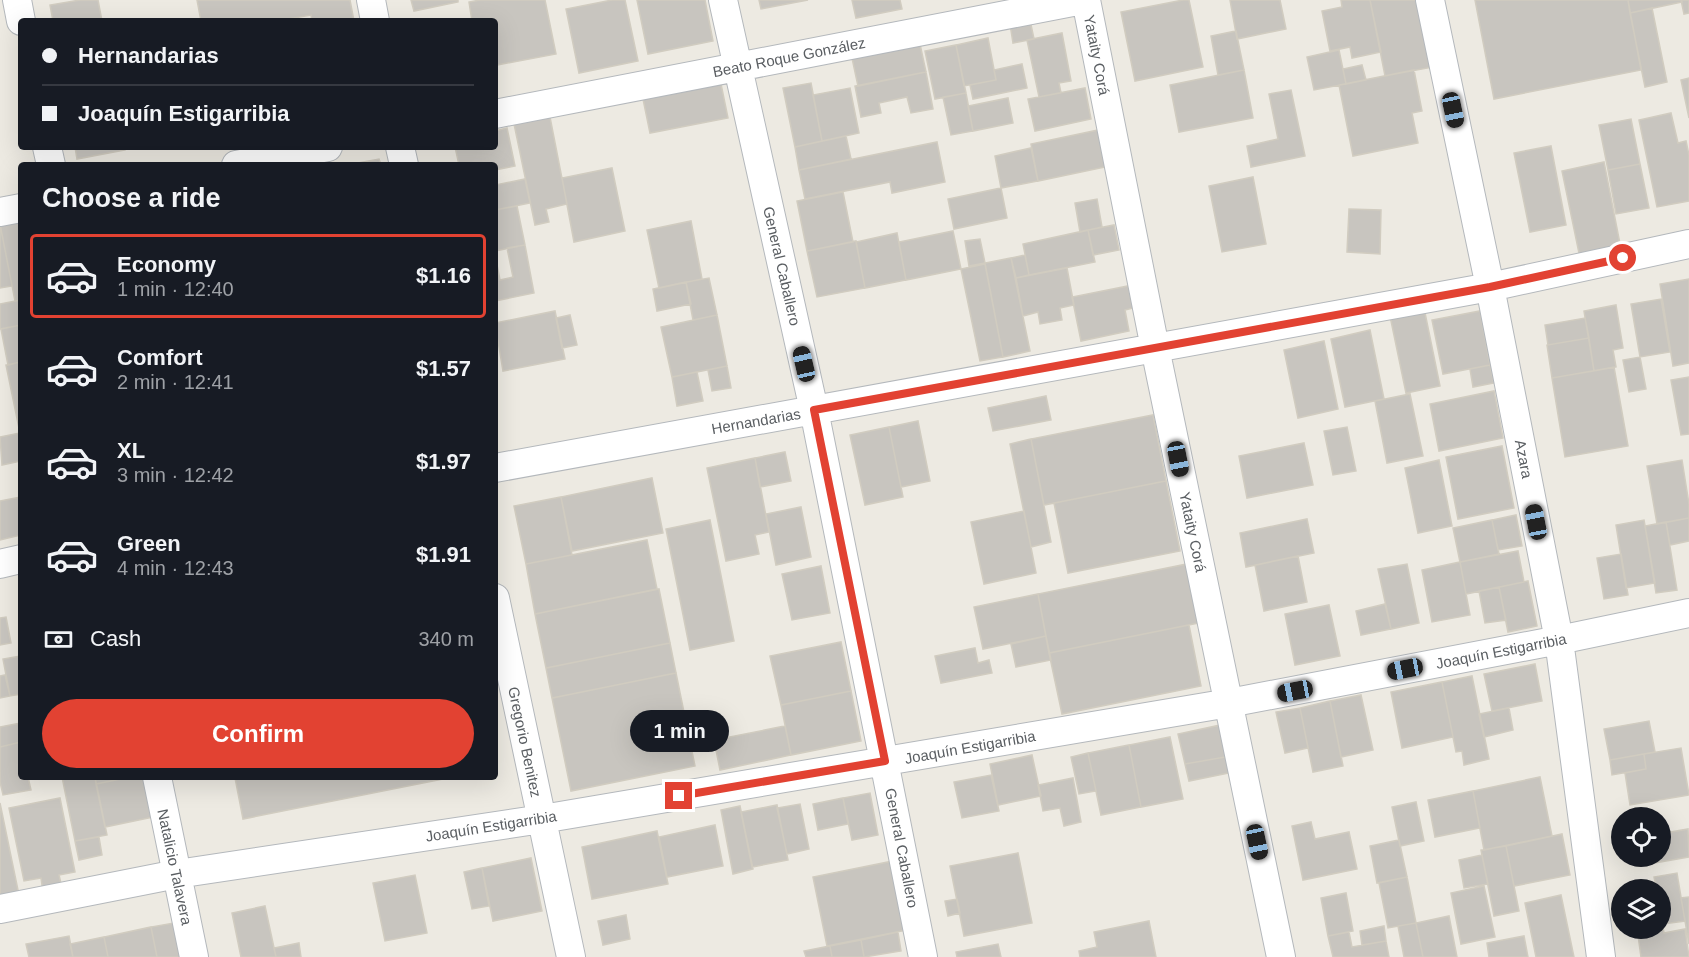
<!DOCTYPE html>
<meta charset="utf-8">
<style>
:root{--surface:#171b24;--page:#20242c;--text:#f1f3f6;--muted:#9ea1a6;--line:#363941;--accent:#e24232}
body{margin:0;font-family:Helvetica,sans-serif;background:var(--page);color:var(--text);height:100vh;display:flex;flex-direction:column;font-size:22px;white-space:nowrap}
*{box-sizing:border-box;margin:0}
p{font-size:20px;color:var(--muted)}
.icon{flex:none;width:33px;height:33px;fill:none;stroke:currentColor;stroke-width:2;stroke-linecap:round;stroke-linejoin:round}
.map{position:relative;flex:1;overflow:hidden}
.drawer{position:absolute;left:18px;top:162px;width:480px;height:618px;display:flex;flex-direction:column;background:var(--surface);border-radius:6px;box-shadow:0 6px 24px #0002}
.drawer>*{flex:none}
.guide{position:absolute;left:18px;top:18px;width:480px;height:132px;border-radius:6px;box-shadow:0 6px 24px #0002;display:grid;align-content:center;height:132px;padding:0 24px;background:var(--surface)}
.controls{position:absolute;left:1611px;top:807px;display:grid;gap:12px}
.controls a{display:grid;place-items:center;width:60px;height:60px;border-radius:50%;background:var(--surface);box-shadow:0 6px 24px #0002;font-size:30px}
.end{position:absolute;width:27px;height:27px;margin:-14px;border:8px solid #e24232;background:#fff;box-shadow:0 0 0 3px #fff}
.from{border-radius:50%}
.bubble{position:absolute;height:42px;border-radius:21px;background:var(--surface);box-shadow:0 6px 24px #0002;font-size:20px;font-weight:800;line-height:42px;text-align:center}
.car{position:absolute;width:18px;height:36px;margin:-18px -9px;border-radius:8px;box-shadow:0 0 4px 2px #0007;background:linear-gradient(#222 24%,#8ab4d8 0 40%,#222 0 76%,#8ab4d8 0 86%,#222 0)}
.guide b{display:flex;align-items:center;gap:21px;height:57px;font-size:22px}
.guide b+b{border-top:2px solid var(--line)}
.guide i{width:15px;height:15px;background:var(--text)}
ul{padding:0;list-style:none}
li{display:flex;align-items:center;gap:18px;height:84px;margin:0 12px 9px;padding:0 12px;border:3px solid transparent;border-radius:6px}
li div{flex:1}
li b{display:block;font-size:22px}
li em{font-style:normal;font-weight:800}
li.on{border-color:var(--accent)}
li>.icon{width:54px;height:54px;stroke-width:1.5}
h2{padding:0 24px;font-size:27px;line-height:72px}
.pay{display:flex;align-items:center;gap:15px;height:66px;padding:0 24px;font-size:22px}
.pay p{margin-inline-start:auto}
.primary-button{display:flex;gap:12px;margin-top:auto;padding:12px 24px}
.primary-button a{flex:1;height:69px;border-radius:36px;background:var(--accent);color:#fff;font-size:24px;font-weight:800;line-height:69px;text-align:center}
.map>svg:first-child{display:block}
.building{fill:#c8c5bf;stroke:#d1ccc0;stroke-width:1.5}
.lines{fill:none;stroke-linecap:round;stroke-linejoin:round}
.minor-casing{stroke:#b4b8bc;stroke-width:30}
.minor{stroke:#fff;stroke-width:28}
.route{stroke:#e24232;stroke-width:8}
.labels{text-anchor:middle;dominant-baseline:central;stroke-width:6;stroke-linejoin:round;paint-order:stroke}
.street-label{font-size:15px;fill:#5a5e62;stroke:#fff}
</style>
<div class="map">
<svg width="1689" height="957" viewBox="0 0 1689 957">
<rect width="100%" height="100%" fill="#edeae2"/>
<!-- building -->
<path class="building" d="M80,0H98L102,21H53L50,5Z
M197,0H350L354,21H312L311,15L277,21H201Z
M411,0H458V2L414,11Z
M480,0H545L556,54L497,65L495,21H472L469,2Z
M612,0H625L638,61L579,73L566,9Z
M637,0H705L713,41L648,54Z
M759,0H808L761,9Z
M852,0H900L902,9L856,18Z
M1183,0H1189L1203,67L1135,81L1121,12Z
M1230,0H1280L1286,29L1237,39Z
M1341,0H1370L1381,52L1352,58L1350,47L1330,51L1322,11L1342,7Z
M1370,0H1420L1433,67L1385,76Z
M1475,0H1628L1641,70L1494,99Z
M1628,0H1681L1682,2L1630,13Z
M1681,0H1689V13L1684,14Z
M1652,8L1667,82L1645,87L1630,13Z
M1030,20L1034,39L1013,43L1010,24Z
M1236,31L1244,70L1218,75L1211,36Z
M1062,33L1071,81L1059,83L1061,93L1039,97L1027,40Z
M988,38L996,80L964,86L956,45Z
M920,44L926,72L858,86L852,58Z
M956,45L966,93L935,99L925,51Z
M1339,50L1346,84L1314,90L1307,57Z
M1022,64L1027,88L973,99L970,85L996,80L994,70Z
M1362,65L1366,80L1346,84L1343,69Z
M1244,70L1253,118L1179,132L1170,85Z
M1414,70L1422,111L1412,113L1418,143L1353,156L1339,85Z
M926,72L933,109L911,113L907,97L879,103L881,113L861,117L855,86Z
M1689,78V118L1681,80Z
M811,83L822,141L795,147L783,88Z
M721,84L728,118L650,133L643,99Z
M850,88L859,133L822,141L813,95Z
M1085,88L1091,119L1035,131L1028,99Z
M1291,90L1305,156L1251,167L1247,146L1278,139L1269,94Z
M966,93L973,131L951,135L943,97Z
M1008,98L1013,123L973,131L968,106Z
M549,112L567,204L546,209L549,222L535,225L513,119Z
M1671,113L1678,143L1686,141L1689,155V201L1657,207L1639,120Z
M1631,119L1640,164L1608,170L1599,125Z
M507,128L515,166L495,170V165H459L455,147H495V131Z
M1103,129L1110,166L1038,181L1031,144Z
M846,136L851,159L799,170L795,147Z
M937,142L945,182L892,193L890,182L805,199L799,170Z
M1551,146L1566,225L1530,232L1514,153Z
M75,147H124L125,150L77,159Z
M1031,148L1038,181L1001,188L995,156Z
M379,159L381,165H347Z
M1604,162L1621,249L1580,258L1562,171Z
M1640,164L1649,208L1616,214L1608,170Z
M612,168L625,231L574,242L562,178Z
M1253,177L1266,244L1222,252L1209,186Z
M525,179L530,203L495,210V185Z
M1001,188L1007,218L954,229L948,199Z
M843,192L853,242L807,251L797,201Z
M1097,199L1102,227L1080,232L1075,203Z
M517,206L525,245L495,251V210Z
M1349,209L1381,210L1380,254L1347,252Z
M21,216V300L15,301L0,224Z
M691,221L702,279L659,288L647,230Z
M0,224L12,286L0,288Z
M1114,225L1119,250L1093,255L1088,230Z
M1088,230L1095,262L1029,275L1023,244Z
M953,231L961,269L906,280L899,242Z
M897,233L906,280L865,288L856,242Z
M980,239L985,263L969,266L965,241Z
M856,241L865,288L817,297L807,251Z
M525,245L534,293L495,301V255L500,280L513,277L507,248Z
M1025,255L1029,275L1016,278L1011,258Z
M1011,258L1030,351L1003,357L985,263Z
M985,264L1003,357L980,361L961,269Z
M1067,268L1074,305L1060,308L1062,320L1040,324L1038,312L1023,316L1016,278Z
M709,278L717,315L693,320L686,282Z
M1689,279V363L1673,366L1660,284Z
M686,282L691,304L657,311L653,289Z
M1128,286L1133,308L1125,310L1129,331L1081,341L1072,297Z
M1661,299L1670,352L1640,357L1631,304Z
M21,300V325L0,329V304Z
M1616,305L1623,348L1613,350L1616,367L1594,371L1584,311Z
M1424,308L1440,386L1406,393L1390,316Z
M555,311L565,359L503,371L495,323Z
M1480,311L1490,365L1443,374L1432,320Z
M570,315L577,345L562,348L556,318Z
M717,315L727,366L672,377L661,327Z
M1585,318L1589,338L1548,345L1545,325Z
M21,325V362L8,365L1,329Z
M1370,330L1384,399L1345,407L1331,339Z
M1589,338L1594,371L1552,378L1547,345Z
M1324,341L1338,409L1298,418L1284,350Z
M1640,357L1646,389L1629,392L1623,360Z
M21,362V461L2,465L0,437L20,433L6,365Z
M1490,365L1494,383L1473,387L1470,369Z
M727,366L731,388L712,391L708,370Z
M1614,367L1628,446L1565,457L1552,378Z
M697,372L703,401L677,406L672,377Z
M1689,377V434L1681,435L1671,380Z
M1494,391L1503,438L1439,451L1430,404Z
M1410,394L1423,456L1387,463L1375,401Z
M1046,396L1051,420L993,431L988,408Z
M1153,415L1166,481L1044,505L1031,439Z
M918,421L930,481L901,487L889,427Z
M889,427L903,497L865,505L850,435Z
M1347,427L1356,471L1333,475L1324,431Z
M1031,439L1051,542L1031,547L1010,444Z
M1304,443L1313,485L1247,498L1239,456Z
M1502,446L1514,508L1458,519L1446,457Z
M785,452L791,481L760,487L755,458Z
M755,458L769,532L755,535L759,554L726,561L707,468Z
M1439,460L1452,526L1418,533L1405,468Z
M1682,460L1689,504V518L1657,524L1647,466Z
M652,478L663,533L572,551L561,497Z
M1166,481L1180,551L1068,573L1054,503Z
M21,497V535L0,540V501Z
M561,497L572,555L526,564L514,506Z
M801,507L811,557L776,565L766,514Z
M1024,511L1036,573L984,584L971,522Z
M1516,515L1522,546L1498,550L1492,520Z
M1689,518V541L1670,545L1666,522Z
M1307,519L1314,553L1246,567L1240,533Z
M710,520L734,641L690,650L666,529Z
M1492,520L1499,554L1460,562L1453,528Z
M1644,520L1655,583L1626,588L1616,525Z
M1666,522L1677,590L1656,593L1645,526Z
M647,540L657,589L535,614L526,564Z
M1518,551L1524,582L1466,594L1460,562Z
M1621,554L1628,595L1604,599L1597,558Z
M1298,556L1307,602L1264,611L1255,565Z
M1460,562L1470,615L1432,622L1422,570Z
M1187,564L1199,623L1049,653L1038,594Z
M1407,564L1419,623L1391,629L1378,569Z
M821,566L830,613L792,620L782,574Z
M1528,581L1537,626L1508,632L1499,587Z
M1499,587L1506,620L1485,623L1479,591Z
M659,589L670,643L546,668L535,614Z
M1038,594L1046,636L983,649L974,607Z
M1385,604L1391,629L1361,635L1356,611Z
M1329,605L1340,656L1295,665L1285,614Z
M6,617L11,643L0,645V618Z
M1189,625L1201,686L1062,714L1049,653Z
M1046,636L1051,660L1016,667L1011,644Z
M841,642L851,691L781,705L770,656Z
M670,643L676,673L552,698L546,668Z
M975,648L978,663L989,660L992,673L941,683L935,656Z
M21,656V694L10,696L3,659Z
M1535,664L1542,701L1492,711L1484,674Z
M676,673L695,766L571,791L552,698Z
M5,675L10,696L0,698V676Z
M1472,676L1489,759L1464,765L1462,751L1456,752L1442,682Z
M1442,682L1453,737L1402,748L1391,692Z
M851,691L861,741L791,755L781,705Z
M1361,695L1373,750L1341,757L1330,701Z
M1330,701L1343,766L1313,772L1300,708Z
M1300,708L1308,748L1285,753L1276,712Z
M1509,708L1513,730L1484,737L1479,714Z
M1649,721L1655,752L1610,760L1604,729Z
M21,723V742L0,747V727Z
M1225,724L1231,756L1185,764L1178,734Z
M785,726L791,755L720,770L714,740Z
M1170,737L1183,799L1141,807L1129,745Z
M21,742V777H28L31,790L3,795L0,782V747Z
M1129,745L1141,807L1101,815L1088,753Z
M1681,748L1689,795L1630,805L1625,773L1646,769L1644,754Z
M1088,753L1096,791L1079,794L1071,757Z
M1644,754L1646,769L1612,775L1610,760Z
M1032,755L1041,796L998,805L990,764Z
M1231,756L1234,772L1189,781L1185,764Z
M991,775L999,811L962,818L954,782Z
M62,777H95L107,835L75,841Z
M95,777H130L96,784Z
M130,777H161L168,814L105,827L96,784Z
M242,777H453L243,819L235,778Z
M1540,777L1552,836L1484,850L1473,791Z
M1073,778L1081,822L1064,826L1060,808L1043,811L1038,785Z
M1473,791L1480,828L1435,837L1428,800Z
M870,793L878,835L852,840L843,798Z
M60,798L75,872L59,875L62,888L43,892L41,878L24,881L9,808Z
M843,798L848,824L818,830L813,804Z
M1416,802L1424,841L1400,846L1392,807Z
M0,803L19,895L0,899Z
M800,804L809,849L787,854L777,808Z
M777,805L788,860L752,867L741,812Z
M740,806L753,869L733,874L721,810Z
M1311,822L1315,839L1349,832L1357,869L1303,880L1292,826Z
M715,825L723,866L667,877L659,837Z
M1688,829L1689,857L1637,866L1636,856H1660V834Z
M657,831L668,884L592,899L582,847Z
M1562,834L1570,875L1514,886L1506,846Z
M99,837L102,855L79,860L75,841Z
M1399,840L1407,877L1377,883L1370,846Z
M1506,846L1519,911L1494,916L1481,850Z
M1018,853L1032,923L964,936L950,866Z
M1482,855L1488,884L1464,888L1459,860Z
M531,858L542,911L493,921L482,868Z
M893,861L907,930L827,946L813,877Z
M482,868L489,906L472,909L464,872Z
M1677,873L1685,921L1663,924L1660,890H1657L1654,877Z
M415,875L427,933L385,941L373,883Z
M1407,877L1416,923L1388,928L1379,883Z
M1484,886L1495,937L1461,944L1451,893Z
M1346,893L1353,931L1328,936L1321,898Z
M1561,895L1574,957H1536L1525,903Z
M1689,897V944L1681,898Z
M957,899L960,913L948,916L945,901Z
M265,906L276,957H241L232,913Z
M1660,911L1664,933L1685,929L1689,957H1641L1637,928H1660Z
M626,915L630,939L603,945L598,921Z
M1449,916L1457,957H1423L1416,923Z
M185,921L192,957H157L151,927Z
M1149,921L1156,957H1080L1079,951L1097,947L1094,932Z
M1416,923L1423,957H1404L1398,926Z
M1384,926L1386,941L1362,945L1360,931Z
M151,927L157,957H108L104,937Z
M898,932L901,951L864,957L861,940Z
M1349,932L1352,947L1386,941L1389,957H1333L1328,936Z
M69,936L73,957H29L26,944Z
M1524,936L1528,957H1489L1487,943Z
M104,937L108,957H73L70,944Z
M861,940L864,957H832L830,946Z
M299,943L301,957H276L274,948Z
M998,944L1001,957H957L956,952Z
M830,946L832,957H806L804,951Z"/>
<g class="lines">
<defs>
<path id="minor" d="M17,0L21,21
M371,0L375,21
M723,0L814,410L923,957
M1086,0L1155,348L1281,957
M1430,0L1490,287L1559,640L1601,957
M495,114L1083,0
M47,147L51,165
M400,147L404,165
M236,165L328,147
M0,212L21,208
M495,468L1490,287L1689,244
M0,564L21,559
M495,598L571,957
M157,777L194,957
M0,909L177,874L542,819L1229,703L1559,640L1689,613"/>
</defs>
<!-- minor casing -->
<use href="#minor" class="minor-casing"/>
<!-- minor -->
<use href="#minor" class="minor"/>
</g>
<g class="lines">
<!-- route -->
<path class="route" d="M679,796L885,761L814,410L1490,287L1623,258"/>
</g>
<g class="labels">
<!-- street labels -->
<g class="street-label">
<text transform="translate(1097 55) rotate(79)">Yataity Corá</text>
<text transform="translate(789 57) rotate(-11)">Beato Roque González</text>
<text transform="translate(782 266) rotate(77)">General Caballero</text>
<text transform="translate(756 421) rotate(-10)">Hernandarias</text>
<text transform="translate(1524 459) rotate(79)">Azara</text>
<text transform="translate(1193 532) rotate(78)">Yataity Corá</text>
<text transform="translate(1501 651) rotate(-11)">Joaquín Estigarribia</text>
<text transform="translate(525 742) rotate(78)">Gregorio Benitez</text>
<text transform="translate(970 747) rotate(-10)">Joaquín Estigarribia</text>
<text transform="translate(491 826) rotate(-9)">Joaquín Estigarribia</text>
<text transform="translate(902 848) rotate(79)">General Caballero</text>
<text transform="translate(175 867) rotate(78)">Natalicio Talavera</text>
</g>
</g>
</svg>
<div class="controls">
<a><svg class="icon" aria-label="locate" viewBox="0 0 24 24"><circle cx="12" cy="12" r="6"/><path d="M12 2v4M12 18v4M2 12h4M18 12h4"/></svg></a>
<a><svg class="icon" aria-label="layers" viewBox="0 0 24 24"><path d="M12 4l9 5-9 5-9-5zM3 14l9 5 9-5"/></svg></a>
</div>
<i class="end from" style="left:1623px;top:258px"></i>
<i class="end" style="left:679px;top:796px"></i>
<div class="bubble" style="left:630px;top:710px;width:99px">1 min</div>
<i class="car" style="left:1453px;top:110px;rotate:168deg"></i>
<i class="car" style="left:804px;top:364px;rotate:347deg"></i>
<i class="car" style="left:1178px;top:459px;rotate:169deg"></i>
<i class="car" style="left:1536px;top:522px;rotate:349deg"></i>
<i class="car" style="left:1405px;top:669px;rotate:259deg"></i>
<i class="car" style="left:1295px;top:691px;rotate:259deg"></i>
<i class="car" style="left:1257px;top:842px;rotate:168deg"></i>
<div class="guide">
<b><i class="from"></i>Hernandarias</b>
<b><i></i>Joaquín Estigarribia</b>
</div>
<section class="drawer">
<h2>Choose a ride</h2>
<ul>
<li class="on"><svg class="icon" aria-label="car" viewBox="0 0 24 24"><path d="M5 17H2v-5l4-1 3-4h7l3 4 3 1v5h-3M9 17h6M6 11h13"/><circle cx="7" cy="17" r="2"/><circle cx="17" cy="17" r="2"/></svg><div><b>Economy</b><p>1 min · 12:40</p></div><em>$1.16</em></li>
<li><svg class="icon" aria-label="car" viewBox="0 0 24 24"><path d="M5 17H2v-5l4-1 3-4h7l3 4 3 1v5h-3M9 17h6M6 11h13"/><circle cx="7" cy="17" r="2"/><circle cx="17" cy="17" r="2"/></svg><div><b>Comfort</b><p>2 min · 12:41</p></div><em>$1.57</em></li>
<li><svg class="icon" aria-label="car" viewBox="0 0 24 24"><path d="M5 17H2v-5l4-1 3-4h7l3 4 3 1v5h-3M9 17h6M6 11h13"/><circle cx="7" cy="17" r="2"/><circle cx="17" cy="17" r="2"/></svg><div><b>XL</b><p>3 min · 12:42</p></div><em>$1.97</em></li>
<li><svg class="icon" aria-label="car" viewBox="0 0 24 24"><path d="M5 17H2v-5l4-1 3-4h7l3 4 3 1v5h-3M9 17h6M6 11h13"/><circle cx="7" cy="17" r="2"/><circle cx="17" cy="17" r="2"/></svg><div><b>Green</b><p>4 min · 12:43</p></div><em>$1.91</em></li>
</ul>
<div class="pay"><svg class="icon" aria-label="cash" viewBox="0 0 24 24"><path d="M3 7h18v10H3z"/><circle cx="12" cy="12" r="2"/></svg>Cash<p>340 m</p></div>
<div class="primary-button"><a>Confirm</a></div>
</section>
</div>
